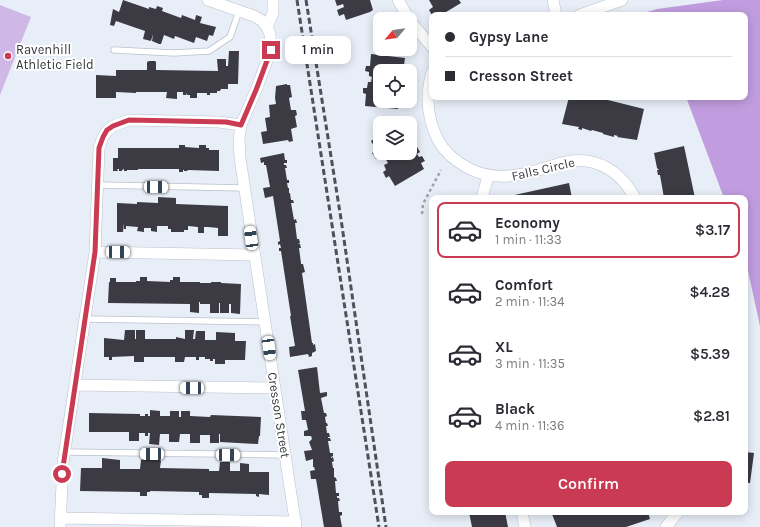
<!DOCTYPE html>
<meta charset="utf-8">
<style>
:root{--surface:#fff;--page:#f7f7f7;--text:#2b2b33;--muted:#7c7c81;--line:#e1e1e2;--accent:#ca3a53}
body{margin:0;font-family:Karla,sans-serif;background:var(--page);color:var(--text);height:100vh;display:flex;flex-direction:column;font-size:15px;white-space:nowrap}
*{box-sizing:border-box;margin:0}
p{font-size:13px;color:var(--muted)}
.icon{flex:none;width:22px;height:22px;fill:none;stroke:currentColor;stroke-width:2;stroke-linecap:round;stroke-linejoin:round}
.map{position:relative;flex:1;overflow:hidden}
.details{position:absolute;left:429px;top:195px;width:319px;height:320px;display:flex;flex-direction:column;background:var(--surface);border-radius:8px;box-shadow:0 2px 10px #0003}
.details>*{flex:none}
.top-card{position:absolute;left:429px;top:12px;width:319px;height:88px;border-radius:8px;box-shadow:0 2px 10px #0003;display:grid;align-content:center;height:88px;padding:0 16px;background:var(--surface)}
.needle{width:26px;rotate:241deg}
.fabs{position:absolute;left:373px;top:12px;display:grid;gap:8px}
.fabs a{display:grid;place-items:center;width:44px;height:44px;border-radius:8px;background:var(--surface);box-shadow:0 2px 10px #0003;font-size:20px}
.end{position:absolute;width:18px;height:18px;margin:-9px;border:5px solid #ca3a53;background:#fff;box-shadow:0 0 0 2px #fff}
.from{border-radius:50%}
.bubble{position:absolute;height:28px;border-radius:8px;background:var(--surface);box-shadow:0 2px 10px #0003;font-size:13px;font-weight:600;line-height:28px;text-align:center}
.car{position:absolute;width:12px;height:24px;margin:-12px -6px;border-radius:5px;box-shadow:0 0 3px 1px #0007;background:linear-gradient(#fff 24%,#345 0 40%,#fff 0 76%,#345 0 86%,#fff 0)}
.top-card b{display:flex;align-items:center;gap:14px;height:38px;font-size:15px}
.top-card b+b{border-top:1px solid var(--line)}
.top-card i{width:10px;height:10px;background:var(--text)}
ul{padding:7px 0 0;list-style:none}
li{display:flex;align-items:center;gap:12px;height:56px;margin:0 8px 6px;padding:0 8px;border:2px solid transparent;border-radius:8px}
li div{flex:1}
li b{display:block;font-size:15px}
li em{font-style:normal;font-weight:600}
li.on{border-color:var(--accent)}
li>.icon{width:36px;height:36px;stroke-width:1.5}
.action{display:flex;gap:8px;margin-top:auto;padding:8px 16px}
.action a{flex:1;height:46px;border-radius:8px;background:var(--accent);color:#fff;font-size:16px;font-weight:600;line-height:46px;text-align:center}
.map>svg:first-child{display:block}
.green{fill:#d0b8e6}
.forest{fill:#c19ddf}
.building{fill:#3c3b44}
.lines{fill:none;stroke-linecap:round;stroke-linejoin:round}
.lane-casing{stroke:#bbc0ca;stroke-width:7}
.street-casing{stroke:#bbc0ca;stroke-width:12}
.path{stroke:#9da2a9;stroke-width:2.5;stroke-dasharray:3 3;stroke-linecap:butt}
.lane{stroke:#fff;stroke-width:5.5}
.street{stroke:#fff;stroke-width:11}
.rail{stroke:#4e5156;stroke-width:3;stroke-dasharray:6 3;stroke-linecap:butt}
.route{stroke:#ca3a53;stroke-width:5}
.poi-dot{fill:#ca3a53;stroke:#fff;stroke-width:1.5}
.labels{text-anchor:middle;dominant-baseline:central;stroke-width:4;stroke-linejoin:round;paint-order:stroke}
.poi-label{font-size:13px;fill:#37393d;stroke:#fff;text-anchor:start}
.street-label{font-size:13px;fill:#37393d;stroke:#fff}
</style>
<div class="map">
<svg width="760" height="527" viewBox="0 0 760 527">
<rect width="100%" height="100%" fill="#e8eef8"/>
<!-- green -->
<path class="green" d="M0,5L31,17L0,95Z"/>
<!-- forest -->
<path class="forest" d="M723,0H760V326L745,257V198H724L686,97H745V15H638L657,9Z"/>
<!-- building -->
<path class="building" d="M123,0L149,9V7L156,9L157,6L163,8L162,11L181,18L182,15L195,20L196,15L202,17L200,23L216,27L213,36L209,35L207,41L196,37L194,43L175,36L174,39L164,35L161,44H159L152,41L153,34L151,41L143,39L145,31L116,21L114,26L110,25L113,9L119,12Z
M335,0H370L373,10L370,12L346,20L344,14L339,16L337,10L344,7L343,4L337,6Z
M429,0H459L461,3L441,15H432L429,10L433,7Z
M229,51H239L238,84H228V89H221L220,91H217V93H210V95H207V93H197V98H190V95H187V93L186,95H183V92H177V99L166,98L167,92H136V93L116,92V98H96V75L116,76V70H147V62L149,61H155L156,62V70L218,71L217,59H226V66H228Z
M371,54L405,58L404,65L408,66L407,71H380V101H399L398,109L365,106L366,94L363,93V88H367L368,82H371L372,77L369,76V72L365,71L366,66H370Z
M287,84V85H290L292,97L289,98L291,110H296L297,115L295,116L297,127L291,129L293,141L289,142L288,140L263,144L261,132L267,131L265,118L270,117L269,105L276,104L275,98L276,86Z
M569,97H596L644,109L637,140L617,137L618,136L614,135V137L603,134V133L592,130L591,131L582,128V130L578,129L579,127L562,124Z
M380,135V153H410V141L413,140L420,152L417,154L419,157L422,156L425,161L421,163L424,169L395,186L389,176L386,178L383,172L386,170L384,165L388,163L385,158L381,160L379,156L376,159L372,153L376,150L371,141Z
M179,145H185V147L199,148V145H206V148H209V150H219V171L188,170L187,171H184V170H183V172H179V169H138V170H127V171H124V169L122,170V171H119V169H117L118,171H113V158H118V148H179Z
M684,146L695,198H664L660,175H658L657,170H659L657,168L654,153Z
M284,153L285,160H287V163H284V165H286L287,168H285L287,180H289V183H287L288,188H289V193H290L291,200H293L294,203H291L294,220L296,219L297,223H295L297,239H299L300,243H298L300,244L301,248H299L301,263V264H303L305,272L302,273L312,343H313V345L315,344L316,351L312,353V356L309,357L308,354L290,357L289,347L295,346L290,316H291L281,251H279V248H281L280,244L278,245V242L280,241L273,196L265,198L263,188L270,187L266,165H264V162L261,163L260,158Z
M569,183L572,198H511L510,196Z
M158,197L176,198V204L228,206V236H218V228L208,227H204V233H198V227L188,226V230H184V232H171V229H168V226H157V232L151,231V228H144V225V232L137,231L138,227L126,226V229H124V223L123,232H117V203L137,204V202L158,203Z
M140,277H147V281L170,282V280H173V277H180V282H200V283H211V282H221V283L241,284L240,314L231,313V304H229V313H220V303H219V313H210V304H200V302H199V313L190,312V304L108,303L109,282H110V278H116V282H136V281H140Z
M125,330H135V339H136V330H145V339H176V337L185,339V330H194L193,339H195L196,331H205V340H216V332L235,333V341H246L245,360H225V364H215V359H213V361H210V359H205V357H199V360H196V357H185L184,362H175V357H144V362H134V356L112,357V360H109V357H104V338L124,340Z
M317,367L320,393L327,392V396L321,398L324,413H326L327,416L325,417L326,423H327L328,426H326L327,433H329L330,437H328V438H330L331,441H328L330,453H333V456L331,457V458L333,457L334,461L332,462L333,468H334V477L336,478L337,481H335L336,493H339V496H337V498H339L340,501H338L339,512H342V515L340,516L342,527H324L316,479H311L310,471L315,470L314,467H313V459L306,461L304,451L312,450L309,442L312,439L311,436H304V431L308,430L306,420H302L301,411H305L298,370Z
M150,410L160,411V416H170V411H179V417H181V411H190V416L210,417L211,415L261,417L260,436H259L258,444L220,442V434H219V443H210V435H200V443H190V434H180L179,442H169V434H160L159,445L149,444L150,433H148V436H145V433H139V441H129V432H89V413L140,414V416H145V414H148V416H150Z
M745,452L754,453L750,483H748L746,495Z
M102,458L120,460V469H140L141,460L143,459H149L150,460L152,459H158L161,461L160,468L209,469V471H219L220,462H230V471H240V463L249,464V472H269V495L259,494V497L256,496V494L209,493V498H202V495H199V492L150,491V492H147V496H140V492L80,491L81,468H102Z
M469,512H505L508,527H472Z
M557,512H648L650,519L626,527H557L552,514Z"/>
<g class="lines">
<defs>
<path id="lane" d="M114,50L174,53L209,51L230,37L239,11
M98,185L244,188
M85,319L265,322
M65,452L286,455"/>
<path id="street" d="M208,0L254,16L261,20L267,27L270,34L271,50L256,90L241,125L239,139L240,158L296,527
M398,0L409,19
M553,0L556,15
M580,15L622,0
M410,21L432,47
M267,27L273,13V0
M432,72C425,96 427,118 438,140C445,153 455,161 468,168C495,182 521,176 548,167C561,163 573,159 586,161C609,164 624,178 635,198
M482,198L488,176
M95,252L254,255
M75,385L275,388
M522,512L525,527
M61,518L296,522
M60,527L63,463L95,252L99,148L103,137L107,131L113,126L129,120L219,122L241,125
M666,527L678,512"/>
</defs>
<!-- lane casing -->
<use href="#lane" class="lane-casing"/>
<!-- street casing -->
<use href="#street" class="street-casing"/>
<!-- path -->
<path class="path" d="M422,214L423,204L441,170"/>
<!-- lane -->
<use href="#lane" class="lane"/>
<!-- street -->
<use href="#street" class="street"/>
<!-- rail -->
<path class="rail" d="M297,0L379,527
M306,0L341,219L386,527"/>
</g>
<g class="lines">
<!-- route -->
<path class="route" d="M62,474L95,252L99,148L103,137L107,130L113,126L129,120L226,122L241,125L256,90L271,50"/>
</g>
<!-- markers -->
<circle class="poi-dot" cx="8" cy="56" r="4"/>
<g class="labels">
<!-- poi labels -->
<g class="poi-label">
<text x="16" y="49">Ravenhill<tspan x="16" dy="15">Athletic Field</tspan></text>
</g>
<!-- street labels -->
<g class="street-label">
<text transform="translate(543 169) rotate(-13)">Falls Circle</text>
<text transform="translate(279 415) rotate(81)">Cresson Street</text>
</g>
</g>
</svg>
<div class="fabs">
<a><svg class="needle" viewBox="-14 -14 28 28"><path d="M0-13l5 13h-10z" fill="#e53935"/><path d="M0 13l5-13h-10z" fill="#7c7c81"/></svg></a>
<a><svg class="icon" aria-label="locate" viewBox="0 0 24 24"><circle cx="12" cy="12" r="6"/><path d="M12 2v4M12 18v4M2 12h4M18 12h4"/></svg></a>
<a><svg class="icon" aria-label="layers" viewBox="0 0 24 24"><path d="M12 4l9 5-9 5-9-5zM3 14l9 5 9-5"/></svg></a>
</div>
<i class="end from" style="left:62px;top:474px"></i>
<i class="end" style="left:271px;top:50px"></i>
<div class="bubble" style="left:285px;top:36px;width:66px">1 min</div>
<i class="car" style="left:156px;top:187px;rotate:91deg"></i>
<i class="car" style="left:251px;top:238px;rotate:352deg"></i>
<i class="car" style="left:118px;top:252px;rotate:91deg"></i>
<i class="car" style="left:269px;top:348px;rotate:172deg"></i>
<i class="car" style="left:192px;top:388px;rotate:271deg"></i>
<i class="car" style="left:152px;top:454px;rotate:271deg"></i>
<i class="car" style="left:228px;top:455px;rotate:91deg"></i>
<div class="top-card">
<b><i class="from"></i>Gypsy Lane</b>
<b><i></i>Cresson Street</b>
</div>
<section class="details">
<ul>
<li class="on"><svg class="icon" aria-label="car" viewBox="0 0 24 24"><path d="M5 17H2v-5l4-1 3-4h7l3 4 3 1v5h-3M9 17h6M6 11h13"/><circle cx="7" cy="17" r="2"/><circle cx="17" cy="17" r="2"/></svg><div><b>Economy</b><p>1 min · 11:33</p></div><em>$3.17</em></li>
<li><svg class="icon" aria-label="car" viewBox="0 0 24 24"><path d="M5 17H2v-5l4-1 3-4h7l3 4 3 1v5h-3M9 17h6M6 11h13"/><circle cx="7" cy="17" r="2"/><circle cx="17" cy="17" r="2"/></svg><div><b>Comfort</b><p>2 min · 11:34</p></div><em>$4.28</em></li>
<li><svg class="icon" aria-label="car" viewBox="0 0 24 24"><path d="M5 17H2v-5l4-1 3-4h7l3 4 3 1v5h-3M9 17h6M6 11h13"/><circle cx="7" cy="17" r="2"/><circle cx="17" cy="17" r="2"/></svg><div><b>XL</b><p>3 min · 11:35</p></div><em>$5.39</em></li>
<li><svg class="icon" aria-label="car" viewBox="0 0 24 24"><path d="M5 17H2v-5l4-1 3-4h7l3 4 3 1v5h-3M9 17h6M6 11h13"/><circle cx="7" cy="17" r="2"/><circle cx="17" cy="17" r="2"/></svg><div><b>Black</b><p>4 min · 11:36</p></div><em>$2.81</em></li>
</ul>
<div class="action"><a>Confirm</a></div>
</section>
</div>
